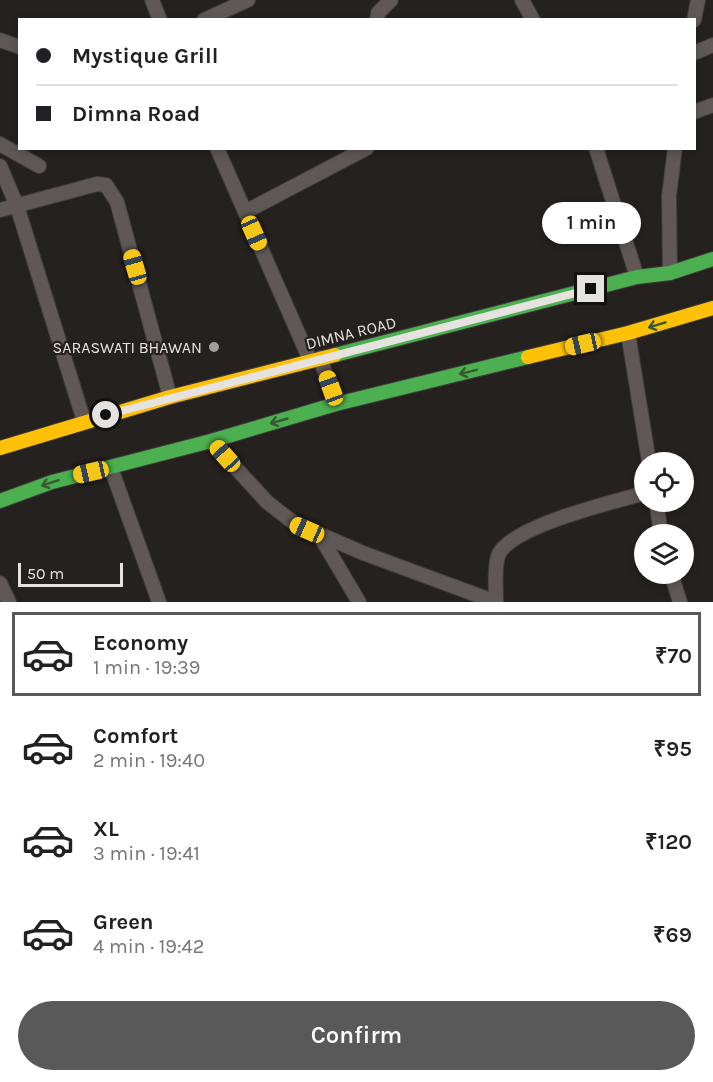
<!DOCTYPE html>
<meta charset="utf-8">
<style>
:root{--surface:#fff;--page:#f6f6f6;--text:#202124;--muted:#757577;--line:#e0e0e0;--accent:#5a595a}
body{margin:0;font-family:Karla,sans-serif;background:var(--page);color:var(--text);height:100vh;display:flex;flex-direction:column;font-size:22px;white-space:nowrap}
*{box-sizing:border-box;margin:0}
p{font-size:20px;color:var(--muted)}
.icon{flex:none;width:33px;height:33px;fill:none;stroke:currentColor;stroke-width:2;stroke-linecap:round;stroke-linejoin:round}
.map{position:relative;height:602px;overflow:hidden}
.panel{display:flex;flex-direction:column;background:var(--surface);flex:1}
.panel>*{flex:none}
.hud{position:absolute;left:18px;top:18px;width:678px;height:132px;border-radius:0px;box-shadow:0 3px 9px #0003;display:grid;align-content:center;height:132px;padding:0 18px;background:var(--surface)}
.fabs{position:absolute;left:634px;top:452px;display:grid;gap:12px}
.fabs a{display:grid;place-items:center;width:60px;height:60px;border-radius:50%;background:var(--surface);box-shadow:0 3px 9px #0003;font-size:30px}
.scale{position:absolute;left:18px;bottom:15px;width:105px;box-sizing:border-box;padding-left:6px;border:3px solid #e6e2df;border-top:0;font-size:16px;line-height:21px;white-space:nowrap;color:#e6e2df;-webkit-text-stroke:4px #26211c;paint-order:stroke}
.end{position:absolute;width:27px;height:27px;margin:-14px;border:8px solid #e6e2df;background:#111;box-shadow:0 0 0 3px #111}
.from{border-radius:50%}
.bubble{position:absolute;height:42px;border-radius:21px;background:var(--surface);box-shadow:0 3px 9px #0003;font-size:20px;font-weight:600;line-height:42px;text-align:center}
.car{position:absolute;width:18px;height:36px;margin:-18px -9px;border-radius:8px;box-shadow:0 0 4px 2px #0007;background:linear-gradient(#f5c518 24%,#345 0 40%,#f5c518 0 76%,#345 0 86%,#f5c518 0)}
.hud b{display:flex;align-items:center;gap:21px;height:57px;font-size:22px}
.hud b+b{border-top:2px solid var(--line)}
.hud i{width:15px;height:15px;background:var(--text)}
ul{padding:10px 0 0;list-style:none}
li{display:flex;align-items:center;gap:18px;height:84px;margin:0 12px 9px;padding:0 6px;border:3px solid transparent;border-radius:0px}
li div{flex:1}
li b{display:block;font-size:22px}
li em{font-style:normal;font-weight:600}
li.selected{border-color:var(--accent)}
li>.icon{width:54px;height:54px;stroke-width:1.5}
.button{display:flex;gap:12px;margin-top:auto;padding:12px 18px}
.button a{flex:1;height:69px;border-radius:36px;background:var(--accent);color:#fff;font-size:24px;font-weight:600;line-height:69px;text-align:center}
.map>svg:first-child{display:block}
.lines{fill:none;stroke-linecap:round;stroke-linejoin:round}
.street-casing{stroke:#3e3c3a;stroke-width:16}
.fast-casing{stroke:#3e3c3a;stroke-width:16}
.slow-casing{stroke:#3e3c3a;stroke-width:16}
.street{stroke:#605856;stroke-width:14}
.fast{stroke:#4caf50;stroke-width:14}
.slow{stroke:#ffc107;stroke-width:14}
.oneway{stroke:#355a31}
.route{stroke:#e6e2df;stroke-width:8}
.poi-dot{fill:#a29e9b;stroke:#26211c;stroke-width:2}
.labels{text-anchor:middle;dominant-baseline:central;stroke-width:4.5;stroke-linejoin:round;paint-order:stroke}
.street-label{font-size:16px;fill:#e6e2df;stroke:#26211c}
.poi-label{font-size:16px;fill:#e6e2df;stroke:#26211c;text-anchor:end}
</style>
<div class="map">
<svg width="713" height="602" viewBox="0 0 713 602">
<rect width="100%" height="100%" fill="#24211e"/>
<g class="lines">
<defs>
<path id="street" d="M152,0L160,20
M522,0L533,20
M204,20L248,0
M377,20L378,13L391,0
M694,20L698,0
M0,40L20,47
M694,53L713,45
M694,112L713,105
M0,144L39,166
M217,148L310,360
M596,148L637,277
M0,166L17,206L84,421
M0,210L97,184L106,185L117,202L170,397
M245,212L367,148
M670,273L669,196L675,148
M628,333L649,462
M320,358L336,404
M211,441L267,502L294,523L363,553L496,602
M111,468L159,602
M656,501L661,534
M320,536L359,602
M671,573L680,602
M0,583L9,602
M496,602C496,588 494,569 498,556C509,526 614,502 645,493"/>
<path id="fast" d="M335,355L637,277L670,273L713,259
M0,501L52,482L211,441L336,404L528,357"/>
<path id="slow" d="M528,357L628,333L713,308
M0,448L170,397L335,355"/>
</defs>
<!-- street casing -->
<use href="#street" class="street-casing"/>
<!-- fast casing -->
<use href="#fast" class="fast-casing"/>
<!-- slow casing -->
<use href="#slow" class="slow-casing"/>
<!-- street -->
<use href="#street" class="street"/>
<!-- fast -->
<use href="#fast" class="fast"/>
<!-- slow -->
<use href="#slow" class="slow"/>
</g>
<!-- one-way arrows -->
<defs><path id="oneway-shaft" d="M-6 0H5M1.5-3L5.5 0L1.5 3" fill="none" stroke-width="1.6" stroke-linecap="round" stroke-linejoin="round" transform="scale(1.5)"/></defs>
<g class="oneway">
<use href="#oneway-shaft" transform="translate(657 325) rotate(163)"/>
<use href="#oneway-shaft" transform="translate(468 372) rotate(166)"/>
<use href="#oneway-shaft" transform="translate(279 421) rotate(164)"/>
<use href="#oneway-shaft" transform="translate(50 483) rotate(162)"/>
</g>
<g class="lines">
<!-- route -->
<path class="route" d="M106,415L591,289"/>
</g>
<!-- markers -->
<circle class="poi-dot" cx="214" cy="347" r="6"/>
<g class="labels">
<!-- street labels -->
<g class="street-label">
<text transform="translate(351 333) rotate(-14)">DIMNA ROAD</text>
</g>
<!-- poi labels -->
<g class="poi-label">
<text x="202" y="347">SARASWATI BHAWAN</text>
</g>
</g>
</svg>
<div class="fabs">
<a><svg class="icon" aria-label="locate" viewBox="0 0 24 24"><circle cx="12" cy="12" r="6"/><path d="M12 2v4M12 18v4M2 12h4M18 12h4"/></svg></a>
<a><svg class="icon" aria-label="layers" viewBox="0 0 24 24"><path d="M12 4l9 5-9 5-9-5zM3 14l9 5 9-5"/></svg></a>
</div>
<div class="scale">50 m</div>
<i class="end from" style="left:106px;top:415px"></i>
<i class="end" style="left:591px;top:289px"></i>
<div class="bubble" style="left:542px;top:202px;width:99px">1 min</div>
<i class="car" style="left:254px;top:233px;rotate:156deg"></i>
<i class="car" style="left:135px;top:267px;rotate:344deg"></i>
<i class="car" style="left:583px;top:344px;rotate:257deg"></i>
<i class="car" style="left:331px;top:388px;rotate:340deg"></i>
<i class="car" style="left:225px;top:456px;rotate:318deg"></i>
<i class="car" style="left:91px;top:472px;rotate:257deg"></i>
<i class="car" style="left:307px;top:530px;rotate:294deg"></i>
<div class="hud">
<b><i class="from"></i>Mystique Grill</b>
<b><i></i>Dimna Road</b>
</div>
</div>
<section class="panel">
<ul>
<li class="selected"><svg class="icon" aria-label="car" viewBox="0 0 24 24"><path d="M5 17H2v-5l4-1 3-4h7l3 4 3 1v5h-3M9 17h6M6 11h13"/><circle cx="7" cy="17" r="2"/><circle cx="17" cy="17" r="2"/></svg><div><b>Economy</b><p>1 min · 19:39</p></div><em>₹70</em></li>
<li><svg class="icon" aria-label="car" viewBox="0 0 24 24"><path d="M5 17H2v-5l4-1 3-4h7l3 4 3 1v5h-3M9 17h6M6 11h13"/><circle cx="7" cy="17" r="2"/><circle cx="17" cy="17" r="2"/></svg><div><b>Comfort</b><p>2 min · 19:40</p></div><em>₹95</em></li>
<li><svg class="icon" aria-label="car" viewBox="0 0 24 24"><path d="M5 17H2v-5l4-1 3-4h7l3 4 3 1v5h-3M9 17h6M6 11h13"/><circle cx="7" cy="17" r="2"/><circle cx="17" cy="17" r="2"/></svg><div><b>XL</b><p>3 min · 19:41</p></div><em>₹120</em></li>
<li><svg class="icon" aria-label="car" viewBox="0 0 24 24"><path d="M5 17H2v-5l4-1 3-4h7l3 4 3 1v5h-3M9 17h6M6 11h13"/><circle cx="7" cy="17" r="2"/><circle cx="17" cy="17" r="2"/></svg><div><b>Green</b><p>4 min · 19:42</p></div><em>₹69</em></li>
</ul>
<div class="button"><a>Confirm</a></div>
</section>
